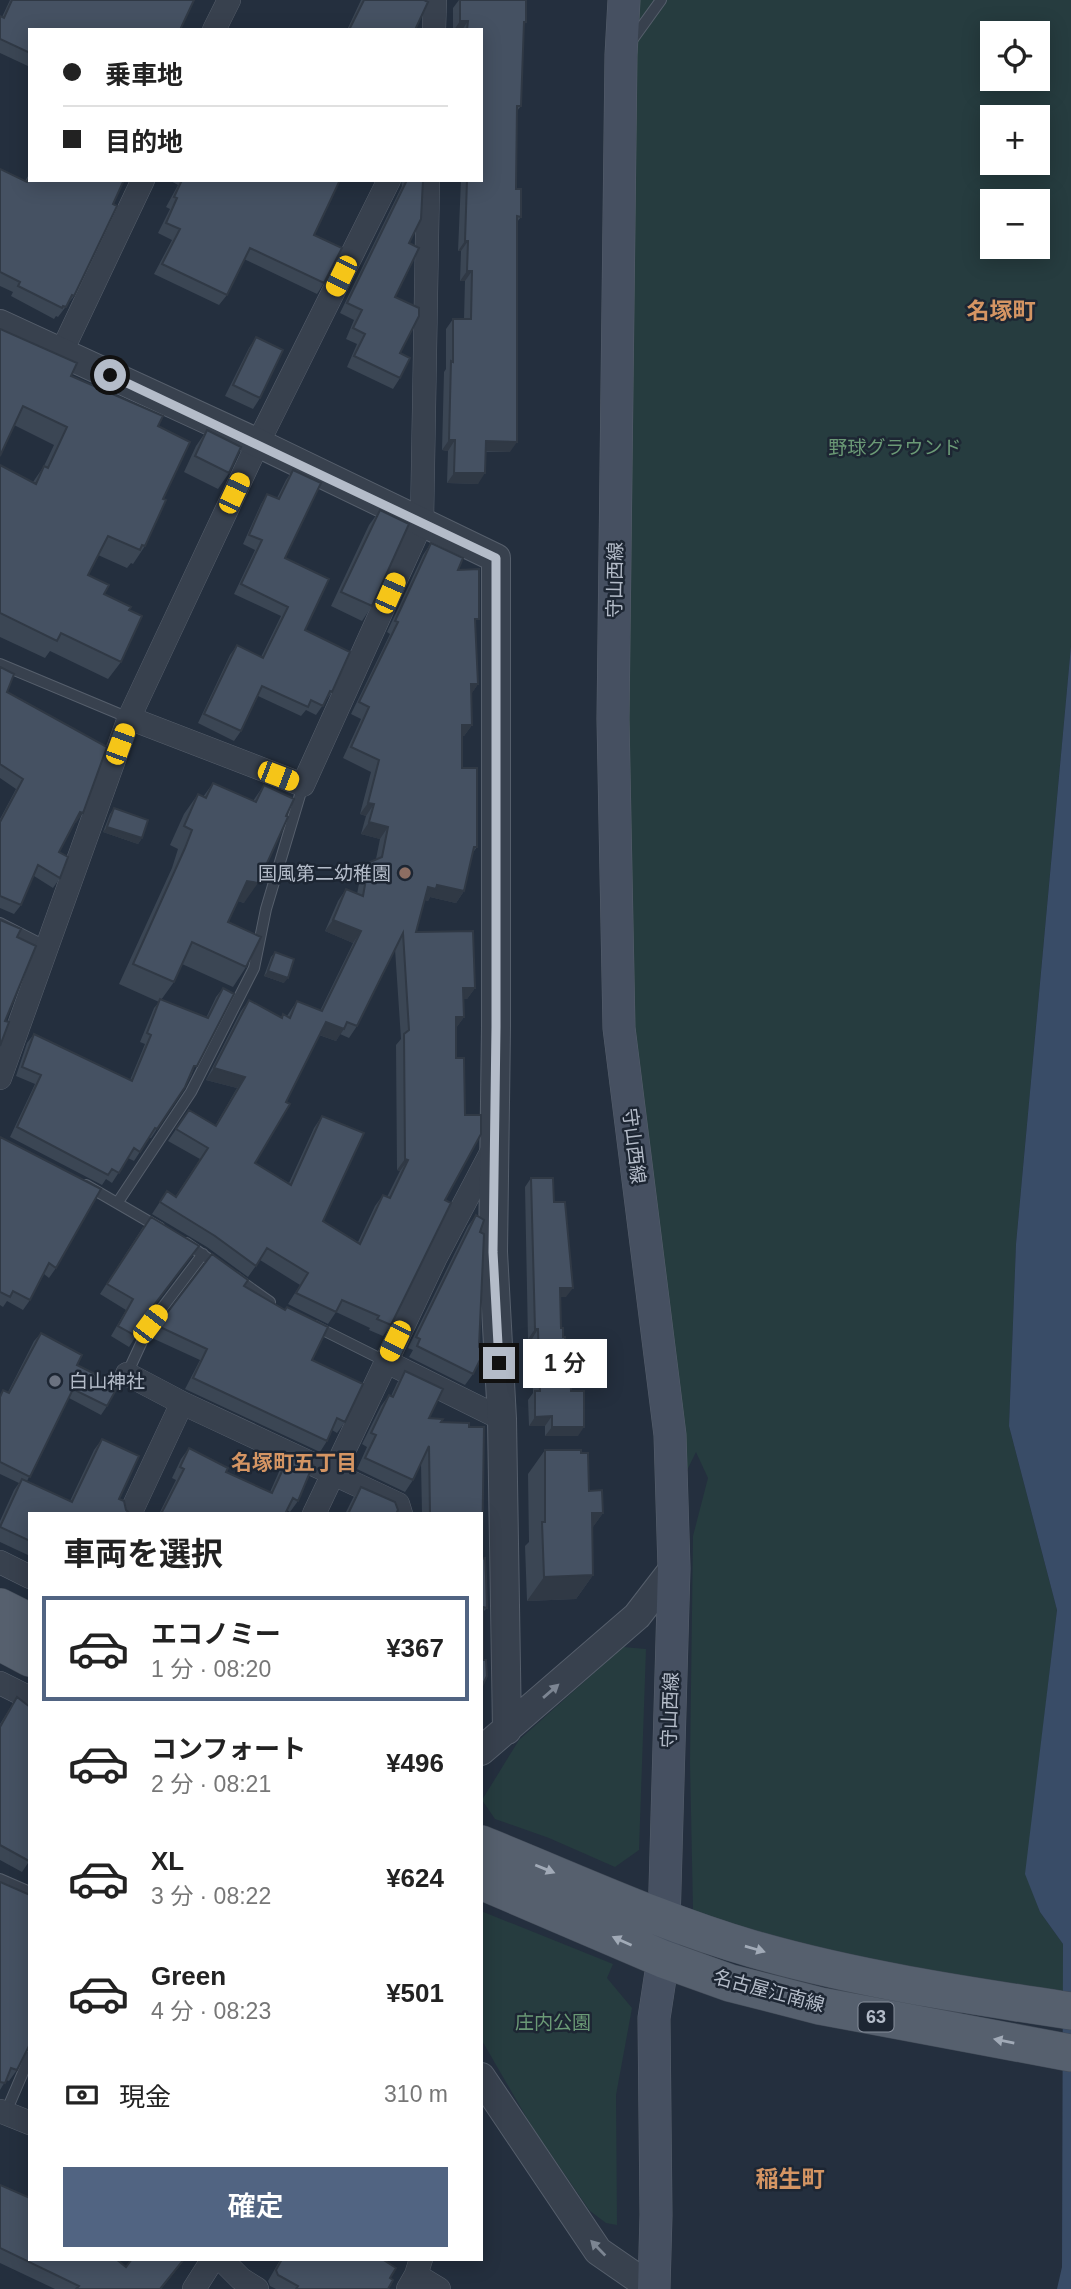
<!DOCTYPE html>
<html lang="ja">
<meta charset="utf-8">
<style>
:root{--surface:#fff;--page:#f6f6f6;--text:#222;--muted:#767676;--line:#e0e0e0;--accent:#516482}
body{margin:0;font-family:Arial,"Noto Sans JP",sans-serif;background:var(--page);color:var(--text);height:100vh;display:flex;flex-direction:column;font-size:26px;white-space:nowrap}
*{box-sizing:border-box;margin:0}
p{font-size:23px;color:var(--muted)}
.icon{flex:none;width:38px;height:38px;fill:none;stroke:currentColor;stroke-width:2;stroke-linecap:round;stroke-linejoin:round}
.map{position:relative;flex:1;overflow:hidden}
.details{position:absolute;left:28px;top:1512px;width:455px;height:749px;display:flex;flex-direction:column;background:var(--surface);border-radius:0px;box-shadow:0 4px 18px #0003}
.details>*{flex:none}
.top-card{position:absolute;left:28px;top:28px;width:455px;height:154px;border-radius:0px;box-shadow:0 4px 18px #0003;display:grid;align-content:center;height:154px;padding:0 35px;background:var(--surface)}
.controls{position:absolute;left:980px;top:21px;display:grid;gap:14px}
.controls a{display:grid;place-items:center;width:70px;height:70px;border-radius:0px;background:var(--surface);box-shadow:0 4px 18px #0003;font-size:35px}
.end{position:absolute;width:32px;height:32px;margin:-16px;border:9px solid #b4bcc9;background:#111;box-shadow:0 0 0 4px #111}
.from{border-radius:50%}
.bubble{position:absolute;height:49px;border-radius:0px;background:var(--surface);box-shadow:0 4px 18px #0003;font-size:23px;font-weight:600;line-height:49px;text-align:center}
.car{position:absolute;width:21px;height:42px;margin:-21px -10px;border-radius:9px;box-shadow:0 0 5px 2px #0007;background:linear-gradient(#f5c518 24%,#345 0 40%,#f5c518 0 76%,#345 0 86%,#f5c518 0)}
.top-card b{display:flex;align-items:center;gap:24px;height:66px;font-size:26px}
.top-card b+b{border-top:2px solid var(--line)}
.top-card i{width:18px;height:18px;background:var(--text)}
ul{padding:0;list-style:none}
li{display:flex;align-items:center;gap:21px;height:105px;margin:0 14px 10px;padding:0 21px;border:4px solid transparent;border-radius:0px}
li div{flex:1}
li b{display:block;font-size:26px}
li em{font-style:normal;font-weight:600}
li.active{border-color:var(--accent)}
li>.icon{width:63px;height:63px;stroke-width:1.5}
h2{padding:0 35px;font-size:32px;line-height:84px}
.pay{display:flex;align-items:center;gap:18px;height:77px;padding:0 35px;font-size:26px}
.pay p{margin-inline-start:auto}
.cta{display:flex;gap:14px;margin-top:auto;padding:14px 35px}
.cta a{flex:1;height:80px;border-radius:0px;background:var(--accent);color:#fff;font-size:28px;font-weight:600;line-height:80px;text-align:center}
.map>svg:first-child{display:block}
.green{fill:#263c3f;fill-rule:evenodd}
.water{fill:#394c67}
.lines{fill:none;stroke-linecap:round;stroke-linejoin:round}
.service-casing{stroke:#565f6c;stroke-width:12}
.minor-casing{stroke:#565f6c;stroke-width:24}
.tertiary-casing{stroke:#565f6c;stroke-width:30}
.secondary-casing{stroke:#565f6c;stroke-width:33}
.primary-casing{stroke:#414a57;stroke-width:38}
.service{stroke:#38414e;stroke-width:10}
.minor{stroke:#38414e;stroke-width:23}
.tertiary{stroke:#38414e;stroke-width:28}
.secondary{stroke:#465061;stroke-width:32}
.primary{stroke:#56606e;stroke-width:37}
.wall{fill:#3b4654;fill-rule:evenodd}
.shaded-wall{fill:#303945}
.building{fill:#455162;stroke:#303945;stroke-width:2;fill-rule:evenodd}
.oneway{fill:#7c8592}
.oneway2{fill:#a1aab7}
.route{stroke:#b4bcc9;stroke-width:9}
.education-dot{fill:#8d6e63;stroke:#1d2633;stroke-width:2.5}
.worship-dot{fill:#6b7280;stroke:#1d2633;stroke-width:2.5}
.labels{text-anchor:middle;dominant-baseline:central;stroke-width:5;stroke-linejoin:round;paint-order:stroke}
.shield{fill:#1d2633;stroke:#878f9c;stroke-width:2}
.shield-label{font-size:18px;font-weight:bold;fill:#b4bcc9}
.park-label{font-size:19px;fill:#6b9a76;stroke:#1d2633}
.street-label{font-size:19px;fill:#b4bcc9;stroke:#1d2633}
.poi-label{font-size:19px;fill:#b4bcc9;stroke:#1d2633;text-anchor:end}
.neighbourhood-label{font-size:21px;font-weight:bold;fill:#d59563;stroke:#1d2633}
.quarter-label{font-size:23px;font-weight:bold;fill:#d59563;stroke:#1d2633}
</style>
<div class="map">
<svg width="1071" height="2289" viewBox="0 0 1071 2289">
<rect width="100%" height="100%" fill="#242f3e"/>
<!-- green -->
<path class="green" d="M623,0H1071V646L1016,1244L1009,1426L1057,1610L1026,1874L1040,1912L1063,1944V2026L687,1943L693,1910L690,1762L693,1536L708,1478L696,1452L672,1501L619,1028ZM992,33H1038V79H992ZM992,117H1038V163H992ZM992,201H1038V247H992Z
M623,1647L646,1649L639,1850L615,1867L549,1838L495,1819L482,1800L519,1740Z
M481,1911L613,1964L607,1978L632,2008L616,2095L617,2225L606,2223L590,2211L532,2127L481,2039Z"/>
<!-- water -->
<path class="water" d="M1071,646V2289H1057L1062,2267L1063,1944L1040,1912L1025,1874L1057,1610L1009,1426L1016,1244Z"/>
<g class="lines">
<defs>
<path id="service" d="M630,43L661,0
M0,664L129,718
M0,923L47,947
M86,1185L160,1228
M118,1202L191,1092L254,968L266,909L303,785
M186,1243L219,1266
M235,1277L270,1302
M315,1326L385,1361
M127,1374L150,1324L203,1254
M0,1879L30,1892
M6,2112L30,2056"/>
<path id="minor" d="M214,30L229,0
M434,30L435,0
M61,353L143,180
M129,718L303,785L422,522L428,180
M0,1078L129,718L258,443L389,180
M385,1361L502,1419
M127,1374L182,1403L398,1504L401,1514
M130,1514L182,1403
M314,1514L435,1259L494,1147
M0,1562L30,1577
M0,1683L30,1698
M0,2111L30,2123
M221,2259L241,2279L257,2289
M416,2275L439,2289
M194,2289L213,2259
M408,2289L416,2275L421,2259"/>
<path id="tertiary" d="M0,324L258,443L496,558V1027L493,1252L502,1419L507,1730
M481,1751L637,1616L674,1568
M481,2077L598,2251L653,2289"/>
<path id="secondary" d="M624,0L621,55L613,719L619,1028L670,1435L674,1568L663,1959L654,2018L656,2215L654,2289"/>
<path id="primary" d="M0,1607L30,1622
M0,1642L30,1658
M481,1844C571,1880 660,1922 753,1949C857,1979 965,1995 1071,2011
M481,1881L663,1959L730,1983L820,2006L1071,2053"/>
</defs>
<!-- service casing -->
<use href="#service" class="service-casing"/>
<!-- minor casing -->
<use href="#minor" class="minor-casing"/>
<!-- tertiary casing -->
<use href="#tertiary" class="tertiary-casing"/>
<!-- secondary casing -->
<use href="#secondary" class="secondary-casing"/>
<!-- primary casing -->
<use href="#primary" class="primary-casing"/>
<!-- service -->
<use href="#service" class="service"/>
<!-- minor -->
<use href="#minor" class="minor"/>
<!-- tertiary -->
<use href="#tertiary" class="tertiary"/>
<!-- secondary -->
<use href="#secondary" class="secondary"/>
<!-- primary -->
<use href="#primary" class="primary"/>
</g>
<!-- wall -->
<path class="wall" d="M10,0H194L30,30V67L0,53V16L2,17Z
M361,0H424L415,30H347Z
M459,0H526V22L524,25L521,106L517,111L516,189L521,217L517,222L510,452H486L478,484L447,483L448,451L442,450L444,372L446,369V329L453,319H464L465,281H460L461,251H458L461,180H481V30H453V8Z
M0,169L25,181L30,173V180L74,296L58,317L56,316L54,319L11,296L13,292L0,286Z
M169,180H340L314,235L324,283L317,294L244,259L227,295L219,305L154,274L172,240L158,233L170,209L166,207L178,185Z
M401,180H423L395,297L400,378L393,389L347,367L357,344L346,339L354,320L340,313L402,186Z
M0,329L71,376L158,426L163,499L145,546L133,564L131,563L127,568L98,555L88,575L104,594L129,610L121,662L108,679L50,651L45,658L0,637V465L33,482L44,466L54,445L14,425Z
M256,337L260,398L253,409L225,396L249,348Z
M207,430L229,473L218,489L184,472L196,446Z
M293,470L285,558L305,630L332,692L316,715L306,710L301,716L258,696L241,731L234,741L198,723L230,655L237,645L261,657L281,616L234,594L255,550L243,544L261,504L267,494L277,498L286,480Z
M380,510L372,606L362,621L331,606L369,525Z
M431,543L458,570L475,625L478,684L471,694L472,725L464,736H462V768L477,847L472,854L464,891L456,903L430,897L428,901L425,900L416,932L475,988L467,999H463L464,1017L456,1028L445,1200L391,1325L383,1336L369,1330L370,1328L336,1312L328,1324L288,1304L300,1285L260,1260L248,1277L207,1247L152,1214L167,1191L175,1197L200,1159L168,1141L189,1110L215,1126L237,1088L206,1080L241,1011L249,1000L281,1018L283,1014L287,1016L297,1001L320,1011L353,943L325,931L338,901L346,889L357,894L360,879L362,873L370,862L376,859L380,839L361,834L366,816L360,814L371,772L343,758L361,719L351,714L390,634L387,632L423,555ZM395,949L401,1039L396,1045L397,1170L400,1171L387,1197L383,1195L375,1206L358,1242L323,1221L322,1116L314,1128L289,1183L255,1163L319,1035L336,1041L340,1034L349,1038L357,1026Z
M0,667L7,692L76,823L75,822L59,852L60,878L53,888L34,876L21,905L14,914L0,908V819L16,789L0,778Z
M213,783L253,801L264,785L244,903L238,901L228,922L246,967L233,987L182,964L174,982L161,1000L206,1018L216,997L223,988L191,1076L157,1129L151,1138H149L134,1161L128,1158L112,1183L106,1179L102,1185L10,1137L35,1084L16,1076L27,1043L34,1034L130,1080L145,1044L140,1042L154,1008L159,1002L119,984L172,868L178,849L170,845L184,814L198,794L203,797Z
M114,808L142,838L138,844L103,832L110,814Z
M275,952L284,983L264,976L271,957Z
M0,1137L56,1268L49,1278L44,1274L30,1300L23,1310L7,1301L3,1307L0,1305Z
M531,1178L554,1202L566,1297H560L561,1328L578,1436H545V1426H529L528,1400L533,1393L532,1339H528L525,1187Z
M476,1215L480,1232L473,1374L465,1385L409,1357L413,1350L408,1348L468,1226Z
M143,1227L149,1312L136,1336L129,1347L111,1336L126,1310L100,1294Z
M244,1286L312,1360L345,1422L337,1433L332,1430L327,1441L320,1452L185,1389L200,1360L152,1338L157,1328L164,1317Z
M41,1333L77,1365L96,1377L107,1406L101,1415L69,1398L27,1481L70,1501L94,1450L102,1439L119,1499L30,1514V1556L0,1542V1521L14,1490L19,1483L0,1474V1395L3,1390L8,1392L34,1341Z
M405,1371L443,1389L429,1418L443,1419L441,1422L469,1423V1427H484L482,1559L485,1558L486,1576L487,1608L483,1612V1660H486L487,1676L481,1688V1514H422L421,1463L413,1480L405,1492L357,1469L367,1447L362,1444L381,1406L389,1395L391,1396L397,1383Z
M189,1448L226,1472L270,1492L282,1465L290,1454L298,1501L290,1512L287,1510L285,1514H159L176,1480L172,1478L181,1459Z
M545,1450L581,1453L589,1491L603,1513L592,1528L593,1575L576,1599L527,1601L525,1546L529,1542L528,1474Z
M361,1487L396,1514H345L353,1498Z
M17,1697L30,1860L22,1872L0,1860V1724Z
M0,1882L26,2051L17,2070L9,2081L6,2080L0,2090Z
M0,2185L30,2259L126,2267L185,2259L161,2289H55L0,2263Z
M278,2259H382L390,2278L388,2289H276L270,2286L268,2281L280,2260Z"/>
<!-- shaded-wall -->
<path class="shaded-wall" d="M460,21H468L462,30H454Z
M465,241H468L461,251H458Z
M467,271H472L465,281H460Z
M449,440H455L448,451L442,450Z
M486,441L517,442L510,452L479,451Z
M454,473H485L478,484L447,483Z
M471,684H478L470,696Z
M462,725H472L464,736L454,737Z
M368,803L374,804L366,816L360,814Z
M80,812L83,813L76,823L73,822Z
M369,822L388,827L380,839L361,834Z
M107,827L142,838L138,844L103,832Z
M247,881L258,883L244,903L234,900Z
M437,885L464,891L456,903L430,897L428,901L420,899L428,887Z
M333,920L361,931L353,943L325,931Z
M268,971L288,978L284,983L264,976Z
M463,988H475L467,999H455Z
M456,1017H464L456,1028Z
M326,1022L344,1029L336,1041L317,1034Z
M214,1068L245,1077L237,1088L206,1080Z
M405,1159L408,1160L400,1171L397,1170Z
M560,1288H573L566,1297H554Z
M535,1329H538L532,1339H528Z
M552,1416L545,1426H529L535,1417Z
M552,1427H584L578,1436H545Z
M592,1513H603L586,1537Z
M593,1575L576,1599L527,1601L544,1577Z"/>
<!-- building -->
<path class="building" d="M12,0H194L180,30H30V53L0,39V16L4,18Z
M364,0H424L428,2L415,30H349Z
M460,0H526V22H524L521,106H517L516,189H521V217L517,216V442L486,441L485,473H454L455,440H449L451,361L453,362V319H471L472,271H467L468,241H465L467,180H481V30H467L468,21H460Z
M0,169L27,182L30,176V180H124L113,204L117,206L74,296L72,295L66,307L63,306L62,308L18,286L20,282L0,272Z
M182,180H340L314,235L342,248L324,283L250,248L227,295L162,264L180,229L166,223L177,198L174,197Z
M407,180H423L421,219L409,243L419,248L395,297L419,308V316L400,353L410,358L400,378L354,356L365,334L353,328L362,310L347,303Z
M0,329L77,363L71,376L163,416L158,426L190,442L163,499L166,500L145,546L142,545L140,550L108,536L88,575L109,585L104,594L131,607L129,610L142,616L121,662L61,633L57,641L0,613V465L36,484L44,466L48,468L67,427L23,406L0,456Z
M256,337L283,350L260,398L233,385Z
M207,430L241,447L229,473L195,456Z
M293,470L321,483L285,558L329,579L305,630L350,652L332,692L330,691L323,706L311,700L308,707L262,686L241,731L204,714L237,645L263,658L288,607L241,584L262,540L249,535L267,494L279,499Z
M380,510L409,524L372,606L341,592Z
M431,543L463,558L458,570L479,569V619H475L478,684H471L472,725H462V768H477V847H474L464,891L437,885L436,889L428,887L416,932L473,931L475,988H463L464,1017H456V1058H464L465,1115H481V1134L445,1200L451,1203L391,1325L377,1319L379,1316L342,1300L336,1312L296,1293L308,1273L267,1248L256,1266L215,1236L160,1202L167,1191L176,1197L208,1148L176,1129L189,1110L216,1126L245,1077L214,1068L249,1000L282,1018L283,1014L290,1018L297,1001L322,1011L361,931L333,920L346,889L363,896L368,868L370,862L382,857L388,827L369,822L374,804L368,803L379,760L351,747L369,707L359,702L398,622L395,621ZM403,933L409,1030L404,1034L405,1159L408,1160L390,1198L383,1195L360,1244L323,1221L364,1133L322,1116L291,1185L255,1163L290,1104L286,1102L326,1022L344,1029L347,1022L357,1026Z
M0,667L14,674L7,692L107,747L83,813L80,812L59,852L68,857L60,878L38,865L21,905L0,896V822L23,779L0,764Z
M213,783L256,802L264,785L294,799L286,816L288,817L258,883L247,881L228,922L261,937L246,967L192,942L174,982L133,964L185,848L192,830L184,826L198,794L206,798Z
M114,808L148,820L142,838L107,827Z
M0,920L21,929L17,937L36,946L5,1021L9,1022L0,1046Z
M275,952L294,959L288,978L268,971Z
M223,988L234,994L197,1066H194L185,1087L157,1129L155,1128L140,1152L134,1148L119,1173L112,1169L108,1175L17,1127L41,1075L22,1067L34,1034L132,1081L151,1035L147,1033L160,999L208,1018Z
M0,1137L101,1189L56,1268L49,1263L30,1300L13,1291L10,1297L0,1292Z
M531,1178H553L554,1202H565L573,1288H560L561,1328H563V1337H565L568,1364H570L571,1391H584V1427H552V1416L535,1417V1391H540L538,1329H535Z
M476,1215L484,1220L480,1232L484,1234L479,1347L485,1350L473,1374L417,1346L420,1339L416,1337Z
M151,1217L199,1246L151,1309L136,1336L118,1326L133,1299L107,1284Z
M212,1254L248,1280L244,1286L285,1310L287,1307L328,1327L312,1360L363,1384L345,1422L337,1418L327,1441L193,1378L207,1349L160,1327L164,1317Z
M41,1333L82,1355L77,1365L97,1375L96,1377L117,1388L107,1406L73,1389L30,1477L0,1462V1397L3,1390L9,1393Z
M405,1371L443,1389L429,1418L443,1419L441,1422L469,1423V1427H484L482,1559L485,1558L486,1576L487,1608L483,1607V1660H486L487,1676L481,1688V1514H430L429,1446L413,1480L365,1458L376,1435L371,1433L389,1395L393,1397Z
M102,1439L139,1456L119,1499L124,1501L126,1510L130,1514H30V1541L0,1527L22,1479L72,1502Z
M189,1448L228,1468L226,1472L272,1493L290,1454L313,1465L298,1501L293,1498L285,1514H161L184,1469L180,1467Z
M545,1450H581V1453H588L589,1491L602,1490L603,1513H592L593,1575L544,1577L542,1522H545Z
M361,1487L395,1502L398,1510L396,1514H348Z
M17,1697L30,1707L29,1861L0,1845V1727Z
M0,1882L30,1895V2044L17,2070L11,2068L5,2083L0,2082Z
M0,2185L30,2198V2259H116L126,2267L132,2259H184L160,2289H76L79,2286L0,2248Z
M282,2259H382L396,2268L390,2278L393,2280L388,2289H296L298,2286L278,2275L276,2270Z"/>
<!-- one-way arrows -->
<defs><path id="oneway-solid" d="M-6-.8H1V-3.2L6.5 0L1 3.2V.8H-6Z" transform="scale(1.75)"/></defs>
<g class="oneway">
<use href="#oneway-solid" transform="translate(551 1691) rotate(-41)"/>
<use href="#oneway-solid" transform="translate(598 2248) rotate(-134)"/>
</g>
<g class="oneway2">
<use href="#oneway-solid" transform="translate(545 1869) rotate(22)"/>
<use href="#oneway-solid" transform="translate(622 1941) rotate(-156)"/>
<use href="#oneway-solid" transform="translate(755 1949) rotate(16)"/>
<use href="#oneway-solid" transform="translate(1004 2041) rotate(-169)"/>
</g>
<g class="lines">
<!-- route -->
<path class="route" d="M110,375L496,558V1027L493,1252L499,1363"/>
</g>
<!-- markers -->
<circle class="education-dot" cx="405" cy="873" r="7"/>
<circle class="worship-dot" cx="55" cy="1381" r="7"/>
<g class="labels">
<!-- shield labels -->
<rect class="shield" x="858.5" y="2002.5" width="35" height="29" rx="5"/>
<g class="shield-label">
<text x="876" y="2017">63</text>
</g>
<!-- park labels -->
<g class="park-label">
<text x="895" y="447">野球グラウンド</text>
<text x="553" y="2022">庄内公園</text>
</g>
<!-- street labels -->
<g class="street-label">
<text transform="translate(615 580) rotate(-89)">守山西線</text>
<text transform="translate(634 1146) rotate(83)">守山西線</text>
<text transform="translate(670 1710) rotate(-88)">守山西線</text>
<text transform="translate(769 1991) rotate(15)">名古屋江南線</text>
</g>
<!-- poi labels -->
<g class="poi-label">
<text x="391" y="873">国風第二幼稚園</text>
<text x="69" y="1381" text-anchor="start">白山神社</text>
</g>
<!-- neighbourhood labels -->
<g class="neighbourhood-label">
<text x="294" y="1462">名塚町五丁目</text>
</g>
<!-- quarter labels -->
<g class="quarter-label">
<text x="1001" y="311">名塚町</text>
<text x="790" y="2179">稲生町</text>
</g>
</g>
</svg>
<div class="controls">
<a><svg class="icon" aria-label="locate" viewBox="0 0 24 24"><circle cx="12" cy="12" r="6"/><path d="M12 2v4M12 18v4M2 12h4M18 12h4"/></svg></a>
<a>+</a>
<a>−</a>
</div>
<i class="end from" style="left:110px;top:375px"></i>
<i class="end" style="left:499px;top:1363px"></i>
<div class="bubble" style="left:523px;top:1339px;width:84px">1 分</div>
<i class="car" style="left:341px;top:276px;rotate:206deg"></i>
<i class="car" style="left:234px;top:493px;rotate:25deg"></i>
<i class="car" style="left:390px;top:593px;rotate:24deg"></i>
<i class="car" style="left:120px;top:744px;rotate:20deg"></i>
<i class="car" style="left:278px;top:776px;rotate:111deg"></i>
<i class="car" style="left:150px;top:1324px;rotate:37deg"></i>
<i class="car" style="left:395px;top:1341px;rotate:206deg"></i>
<div class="top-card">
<b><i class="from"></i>乗車地</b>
<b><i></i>目的地</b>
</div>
<section class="details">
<h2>車両を選択</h2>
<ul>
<li class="active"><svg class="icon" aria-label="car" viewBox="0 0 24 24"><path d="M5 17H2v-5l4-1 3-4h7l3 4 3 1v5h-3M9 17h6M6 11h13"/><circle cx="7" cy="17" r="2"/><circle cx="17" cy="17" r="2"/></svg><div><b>エコノミー</b><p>1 分 · 08:20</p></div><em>¥367</em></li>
<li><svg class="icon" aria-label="car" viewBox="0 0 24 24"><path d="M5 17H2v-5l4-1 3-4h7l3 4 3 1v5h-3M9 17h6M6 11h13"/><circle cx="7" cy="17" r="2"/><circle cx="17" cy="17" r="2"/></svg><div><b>コンフォート</b><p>2 分 · 08:21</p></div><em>¥496</em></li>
<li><svg class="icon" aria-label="car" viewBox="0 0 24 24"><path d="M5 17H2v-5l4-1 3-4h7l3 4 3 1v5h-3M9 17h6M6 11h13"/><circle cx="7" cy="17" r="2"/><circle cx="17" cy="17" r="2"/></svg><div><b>XL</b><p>3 分 · 08:22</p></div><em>¥624</em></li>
<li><svg class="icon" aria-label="car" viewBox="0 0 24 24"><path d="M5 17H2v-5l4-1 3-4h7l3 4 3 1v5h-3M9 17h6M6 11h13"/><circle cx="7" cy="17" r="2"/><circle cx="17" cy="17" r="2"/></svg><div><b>Green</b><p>4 分 · 08:23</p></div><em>¥501</em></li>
</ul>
<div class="pay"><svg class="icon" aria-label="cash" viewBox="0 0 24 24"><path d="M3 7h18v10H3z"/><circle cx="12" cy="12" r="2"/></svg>現金<p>310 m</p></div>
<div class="cta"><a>確定</a></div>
</section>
</div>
